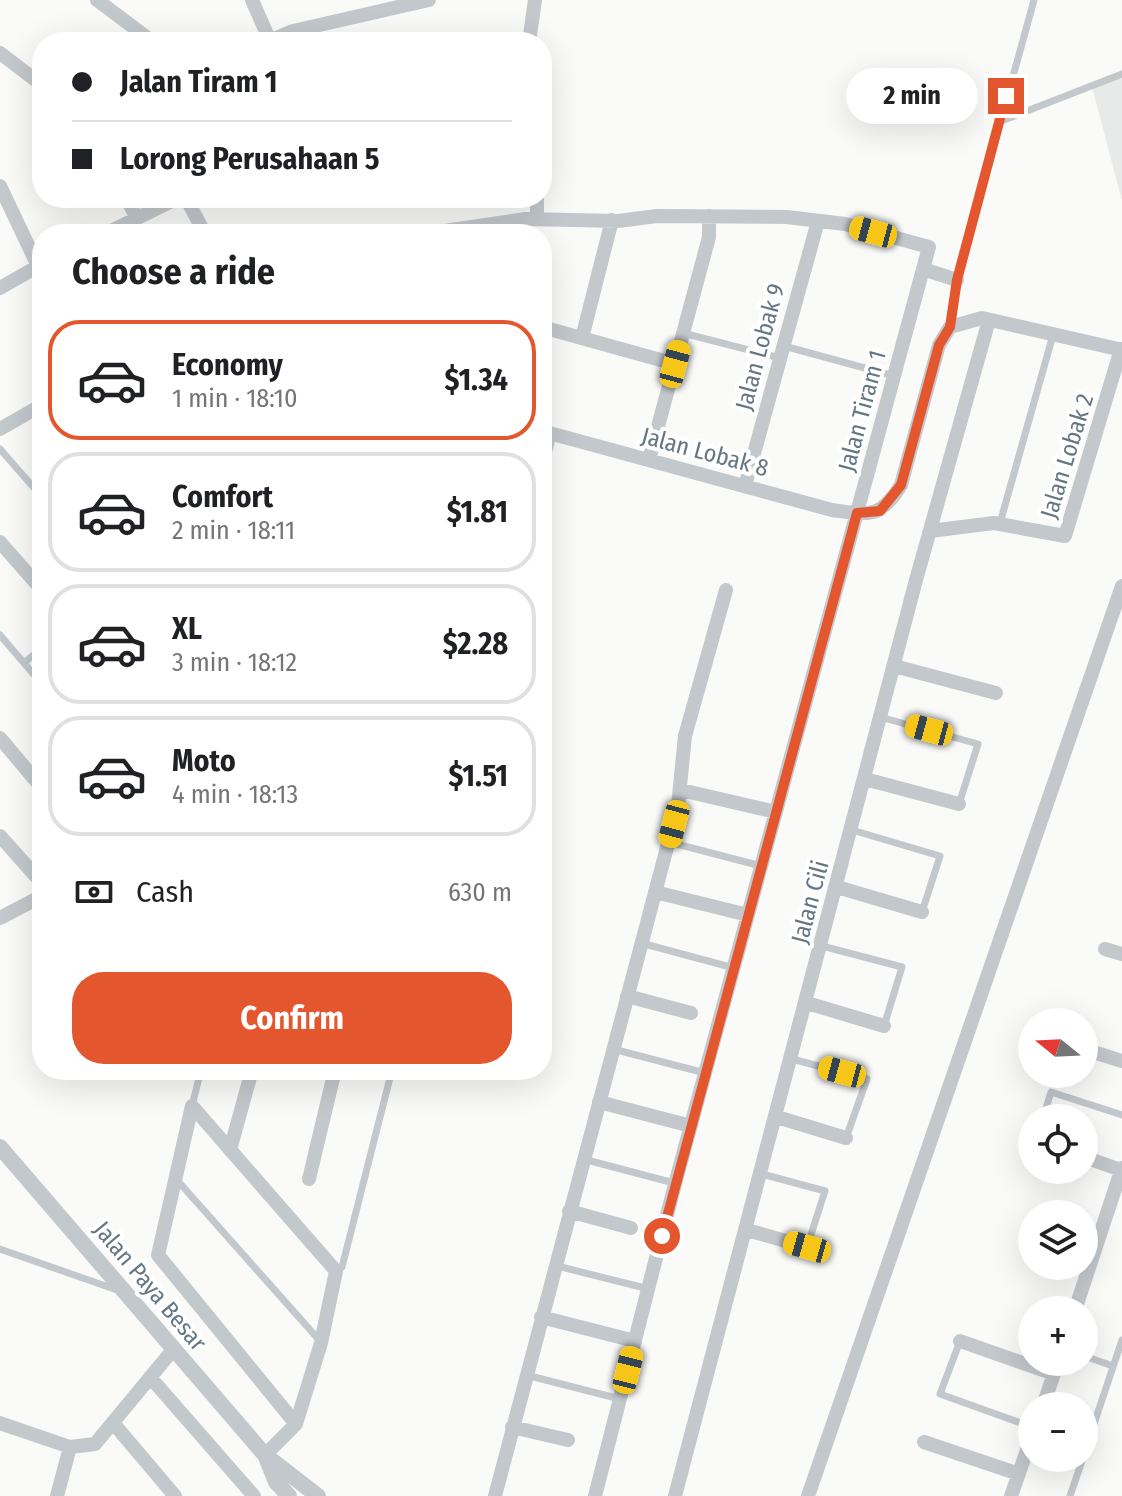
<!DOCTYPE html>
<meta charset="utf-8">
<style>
:root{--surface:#fff;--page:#f6f6f6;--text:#202124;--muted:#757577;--line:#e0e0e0;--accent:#e4572e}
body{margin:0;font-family:"Fira Sans Condensed",sans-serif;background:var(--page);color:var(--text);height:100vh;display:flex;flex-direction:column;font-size:30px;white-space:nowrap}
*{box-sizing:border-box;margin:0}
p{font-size:26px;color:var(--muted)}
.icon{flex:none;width:44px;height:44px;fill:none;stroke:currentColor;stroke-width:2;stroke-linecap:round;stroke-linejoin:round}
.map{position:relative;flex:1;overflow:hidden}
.drawer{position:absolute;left:32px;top:224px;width:520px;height:856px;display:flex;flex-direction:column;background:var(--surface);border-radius:32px;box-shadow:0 8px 32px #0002}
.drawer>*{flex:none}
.banner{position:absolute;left:32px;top:32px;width:520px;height:176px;border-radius:32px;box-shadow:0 8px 32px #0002;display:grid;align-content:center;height:176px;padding:0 40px;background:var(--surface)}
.needle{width:52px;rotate:288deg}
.fabs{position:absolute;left:1018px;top:1008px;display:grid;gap:16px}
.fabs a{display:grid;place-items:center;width:80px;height:80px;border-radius:50%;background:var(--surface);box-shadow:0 8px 32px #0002;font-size:40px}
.end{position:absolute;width:36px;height:36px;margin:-18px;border:10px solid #e4572e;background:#fff;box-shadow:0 0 0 4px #fff}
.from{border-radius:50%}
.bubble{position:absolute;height:56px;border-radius:28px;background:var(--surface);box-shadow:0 8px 32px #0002;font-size:26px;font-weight:700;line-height:56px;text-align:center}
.car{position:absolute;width:24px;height:48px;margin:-24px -12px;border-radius:10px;box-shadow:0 0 6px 2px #0007;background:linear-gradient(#f5c518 24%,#345 0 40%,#f5c518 0 76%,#345 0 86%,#f5c518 0)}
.banner b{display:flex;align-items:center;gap:28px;height:76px;font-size:30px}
.banner b+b{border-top:2px solid var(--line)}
.banner i{width:20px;height:20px;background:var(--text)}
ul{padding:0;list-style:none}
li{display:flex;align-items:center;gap:24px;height:120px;margin:0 16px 12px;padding:0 24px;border:4px solid var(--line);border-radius:32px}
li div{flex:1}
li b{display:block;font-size:30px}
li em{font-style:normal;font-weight:700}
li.selected{border-color:var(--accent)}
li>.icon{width:72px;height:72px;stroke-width:1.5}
h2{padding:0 40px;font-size:36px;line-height:96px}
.pay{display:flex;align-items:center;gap:20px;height:88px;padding:0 40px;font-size:30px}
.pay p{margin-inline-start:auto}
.cta{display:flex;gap:16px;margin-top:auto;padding:16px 40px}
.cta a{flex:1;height:92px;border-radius:32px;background:var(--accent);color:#fff;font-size:32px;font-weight:700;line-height:92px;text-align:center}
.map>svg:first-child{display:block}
.built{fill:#e8e9e9}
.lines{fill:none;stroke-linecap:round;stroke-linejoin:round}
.service{stroke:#c3c8cc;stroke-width:7}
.minor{stroke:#c3c8cc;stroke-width:14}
.tertiary{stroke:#c3c8cc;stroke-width:16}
.route{stroke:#e4572e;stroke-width:10}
.labels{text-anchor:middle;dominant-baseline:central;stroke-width:8;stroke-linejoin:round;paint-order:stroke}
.street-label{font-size:24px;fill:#657683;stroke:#fff}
</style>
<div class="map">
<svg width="1122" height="1496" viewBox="0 0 1122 1496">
<rect width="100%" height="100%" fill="#fafaf8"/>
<!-- built -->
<path class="built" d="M1122,71V201L1091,83Z"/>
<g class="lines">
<!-- service -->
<path class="service" d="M999,122L1122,74
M950,327L957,280L1034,0
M683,333L780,358
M784,346L894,376
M0,449L42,497
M1000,523L1053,335
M0,635L42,684
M24,663L42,648
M880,717L978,744L959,804
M852,830L940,856L922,912
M669,842L761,866
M641,943L734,968
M822,946L902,967L884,1026
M613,1049L705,1073
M792,1059L867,1079L846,1138
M192,1106L201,1070
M1043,1118L1051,1092L1122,1115
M583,1159L674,1183
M762,1174L825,1191L807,1247
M177,1180L320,1341
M0,1249L117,1290
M557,1266L649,1289
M336,1271L342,1267L392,1070
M960,1341L940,1394L1032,1427
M1084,1356L1113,1366
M526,1375L620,1399
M1084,1454L1122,1340
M1070,1496L1083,1458"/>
<!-- minor -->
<path class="minor" d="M97,0L153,42
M252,0L270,41
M267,42L293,31L429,0
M529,42L535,0
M0,53L42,85
M0,186L38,266
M126,198L137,218
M186,198L205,234
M537,198V219
M105,234L178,198
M424,234L526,219L618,221L657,216L787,217L845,224L929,247L675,1184L595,1496
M923,269L957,280
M0,288L42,264
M542,327L675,364
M582,338L612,220
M0,429L42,405
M542,431L832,510C869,515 880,519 901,485L939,345L950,327L982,318L1122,350
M649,460L709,237V216
M542,464L550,433
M745,486L818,221
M930,531L994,523L1065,536L1121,349
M0,542L42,590
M894,666L996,693
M0,738L42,788
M865,779L959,804
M681,790L776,812
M0,836L42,883
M837,887L922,912
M655,892L748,915
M0,918L42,896
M1105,949L1122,954
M627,996L691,1013
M807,1003L884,1026
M1084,1049L1122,1061
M599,1102L691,1126
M192,1106L336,1271L321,1343L296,1424L265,1455
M192,1106L158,1255L296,1424
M777,1117L846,1138
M230,1150L252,1070
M1084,1157L1121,1170
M309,1179L335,1070
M569,1211L631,1228
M747,1230L807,1247
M1075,1310L1122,1168
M541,1317L635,1341
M960,1341L1054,1374
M150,1377L254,1496
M1043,1406L1058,1362
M0,1423L70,1447L95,1444L172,1351
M114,1424L175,1496
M512,1427L568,1440
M924,1442L1019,1474
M57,1496L70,1447
M495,1496L678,806L685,736L726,590
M675,1496L916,580L989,320
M808,1496L1122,586
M1011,1496L1032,1436"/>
<!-- tertiary -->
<path class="tertiary" d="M0,1147L265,1455L318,1496
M266,1457L276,1482L289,1496"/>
</g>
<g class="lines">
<!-- route -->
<path class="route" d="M662,1236L857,513L880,511L901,485L939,345L950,327L957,280L1006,96"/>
</g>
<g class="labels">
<!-- street labels -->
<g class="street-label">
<text transform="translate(760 347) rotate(-75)">Jalan Lobak 9</text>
<text transform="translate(862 411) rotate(-75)">Jalan Tiram 1</text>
<text transform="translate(705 452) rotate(15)">Jalan Lobak 8</text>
<text transform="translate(1067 456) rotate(-73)">Jalan Lobak 2</text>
<text transform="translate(810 902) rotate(-75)">Jalan Cili</text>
<text transform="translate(150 1286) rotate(50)">Jalan Paya Besar</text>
</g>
</g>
</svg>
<div class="fabs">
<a><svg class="needle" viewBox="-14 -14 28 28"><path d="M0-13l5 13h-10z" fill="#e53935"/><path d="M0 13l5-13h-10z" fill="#757577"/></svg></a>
<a><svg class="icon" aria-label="locate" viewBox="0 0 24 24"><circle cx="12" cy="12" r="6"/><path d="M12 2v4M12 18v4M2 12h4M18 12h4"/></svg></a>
<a><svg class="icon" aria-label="layers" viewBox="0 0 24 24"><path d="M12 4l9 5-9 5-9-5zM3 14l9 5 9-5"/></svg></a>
<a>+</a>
<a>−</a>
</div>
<i class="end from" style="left:662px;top:1236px"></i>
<i class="end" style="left:1006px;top:96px"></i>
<div class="bubble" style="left:846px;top:68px;width:132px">2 min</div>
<i class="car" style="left:873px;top:232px;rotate:285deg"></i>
<i class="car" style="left:675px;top:364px;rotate:15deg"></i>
<i class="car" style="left:929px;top:730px;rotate:285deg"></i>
<i class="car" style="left:674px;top:824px;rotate:195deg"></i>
<i class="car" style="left:842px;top:1072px;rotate:285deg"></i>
<i class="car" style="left:807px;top:1247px;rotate:286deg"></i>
<i class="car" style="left:628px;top:1370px;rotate:14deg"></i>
<div class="banner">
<b><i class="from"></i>Jalan Tiram 1</b>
<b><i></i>Lorong Perusahaan 5</b>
</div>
<section class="drawer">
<h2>Choose a ride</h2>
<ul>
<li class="selected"><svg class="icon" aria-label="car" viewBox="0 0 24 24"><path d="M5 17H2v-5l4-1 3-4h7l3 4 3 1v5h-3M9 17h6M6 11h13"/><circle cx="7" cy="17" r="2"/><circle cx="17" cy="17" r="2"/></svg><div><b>Economy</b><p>1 min · 18:10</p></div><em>$1.34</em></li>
<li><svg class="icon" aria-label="car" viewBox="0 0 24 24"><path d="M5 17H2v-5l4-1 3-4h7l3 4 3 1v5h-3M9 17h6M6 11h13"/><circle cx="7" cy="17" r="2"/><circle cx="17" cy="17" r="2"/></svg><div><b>Comfort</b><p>2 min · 18:11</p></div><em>$1.81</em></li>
<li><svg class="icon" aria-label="car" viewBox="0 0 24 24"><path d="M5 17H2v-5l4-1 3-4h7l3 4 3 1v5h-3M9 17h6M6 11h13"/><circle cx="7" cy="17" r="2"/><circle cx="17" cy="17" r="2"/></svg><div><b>XL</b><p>3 min · 18:12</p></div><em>$2.28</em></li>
<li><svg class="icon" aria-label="car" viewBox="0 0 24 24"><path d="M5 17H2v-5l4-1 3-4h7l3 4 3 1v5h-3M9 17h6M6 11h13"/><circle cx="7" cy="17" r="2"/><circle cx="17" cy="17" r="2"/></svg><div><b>Moto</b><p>4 min · 18:13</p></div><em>$1.51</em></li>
</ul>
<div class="pay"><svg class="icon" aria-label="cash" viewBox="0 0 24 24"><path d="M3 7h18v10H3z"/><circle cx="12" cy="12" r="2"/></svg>Cash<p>630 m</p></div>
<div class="cta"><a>Confirm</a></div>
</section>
</div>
